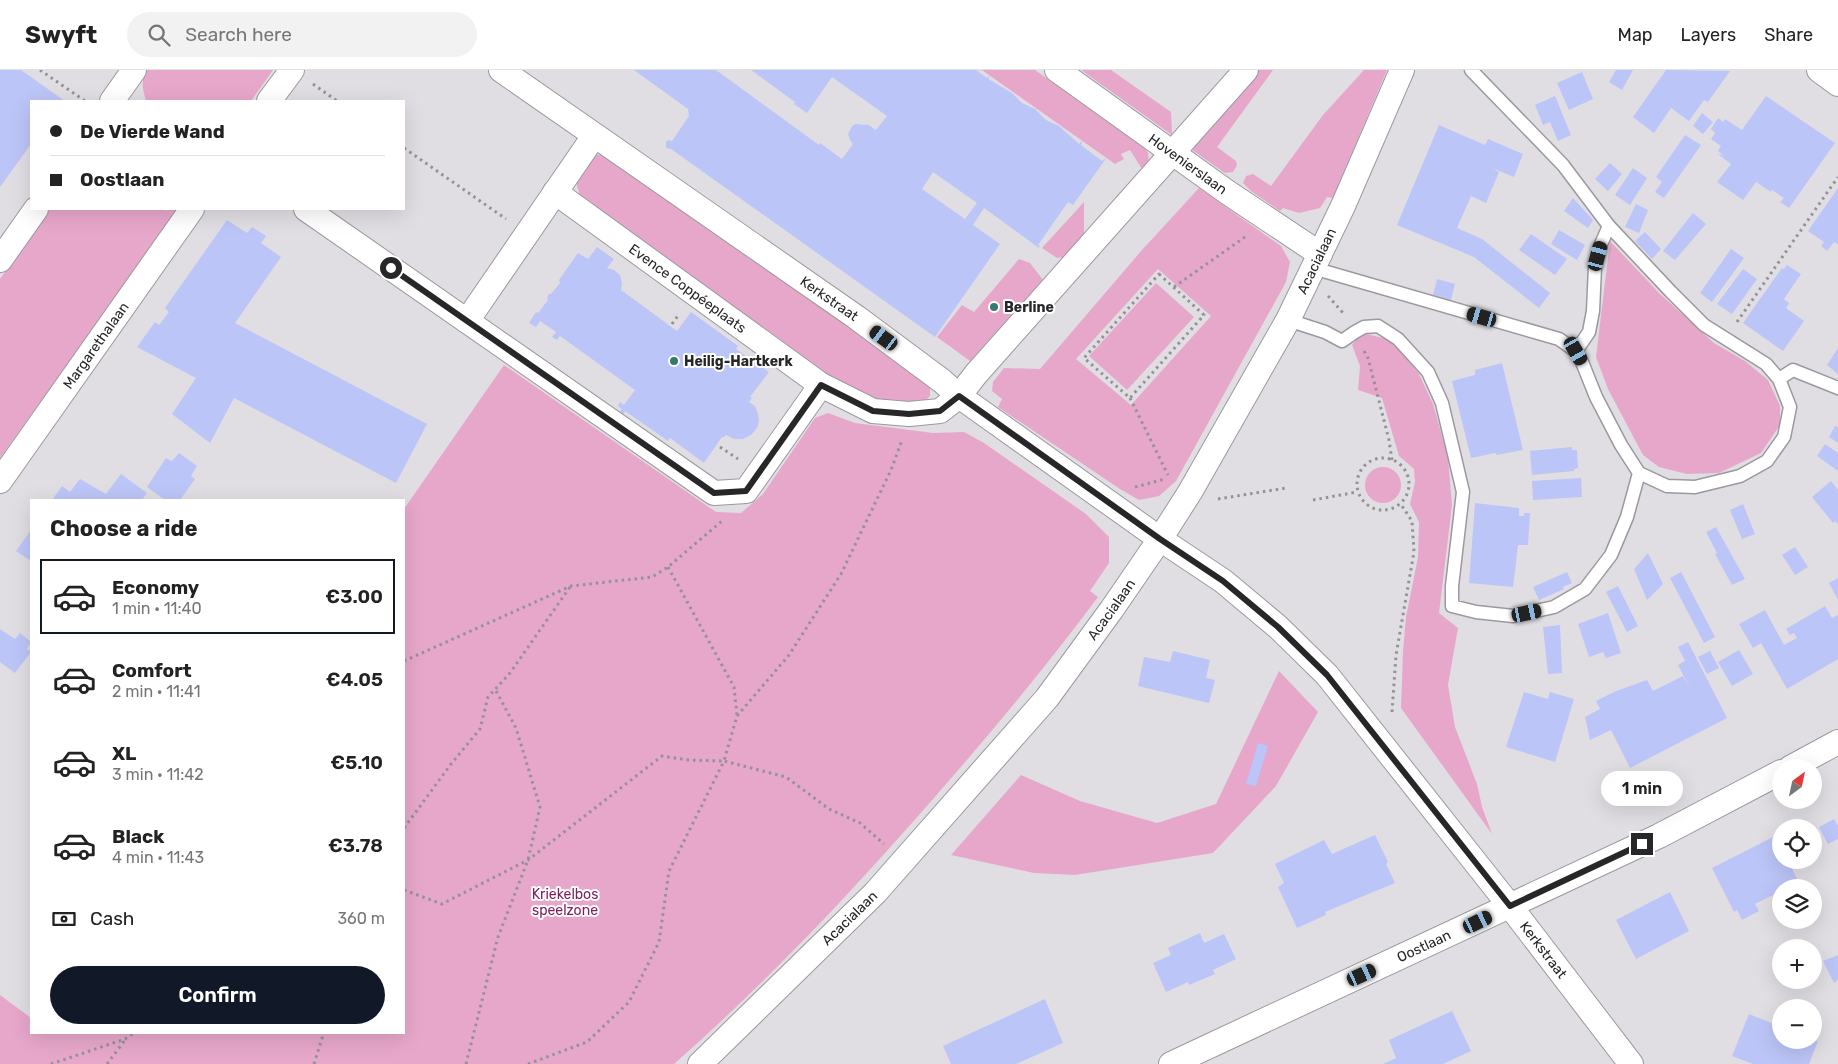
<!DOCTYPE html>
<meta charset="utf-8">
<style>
:root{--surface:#fff;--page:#f2f2f2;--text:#222;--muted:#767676;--line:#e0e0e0;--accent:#111827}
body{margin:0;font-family:Rubik,sans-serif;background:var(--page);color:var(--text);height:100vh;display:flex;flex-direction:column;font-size:19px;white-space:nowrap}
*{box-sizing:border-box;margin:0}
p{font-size:16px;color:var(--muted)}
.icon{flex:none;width:28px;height:28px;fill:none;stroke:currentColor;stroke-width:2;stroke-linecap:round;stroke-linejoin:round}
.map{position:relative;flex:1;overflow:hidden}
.side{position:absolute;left:30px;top:429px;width:375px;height:535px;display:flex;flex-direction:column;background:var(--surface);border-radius:0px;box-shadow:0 5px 20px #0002}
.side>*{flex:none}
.top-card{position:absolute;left:30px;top:30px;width:375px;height:110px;border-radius:0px;box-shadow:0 5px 20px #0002;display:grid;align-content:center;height:110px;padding:0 20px;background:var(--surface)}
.needle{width:32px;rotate:33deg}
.fabs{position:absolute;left:1772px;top:689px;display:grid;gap:10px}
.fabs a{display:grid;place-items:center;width:50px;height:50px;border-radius:50%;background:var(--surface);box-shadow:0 5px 20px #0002;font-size:25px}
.end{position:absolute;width:22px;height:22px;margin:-11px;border:6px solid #272628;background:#fff;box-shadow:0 0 0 2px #fff}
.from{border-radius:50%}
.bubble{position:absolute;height:35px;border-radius:18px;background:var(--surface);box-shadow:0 5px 20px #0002;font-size:16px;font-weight:600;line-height:35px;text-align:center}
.car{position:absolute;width:15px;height:30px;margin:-15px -8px;border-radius:6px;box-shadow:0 0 4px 1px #0007;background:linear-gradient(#222 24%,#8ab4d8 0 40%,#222 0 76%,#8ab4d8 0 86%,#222 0)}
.top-card b{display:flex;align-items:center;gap:18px;height:48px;font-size:19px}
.top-card b+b{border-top:1px solid var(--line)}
.top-card i{width:12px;height:12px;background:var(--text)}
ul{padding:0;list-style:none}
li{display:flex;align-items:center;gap:15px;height:75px;margin:0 10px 8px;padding:0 10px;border:2px solid transparent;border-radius:0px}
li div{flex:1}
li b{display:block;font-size:19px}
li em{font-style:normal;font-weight:600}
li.active{border-color:var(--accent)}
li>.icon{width:45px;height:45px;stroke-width:1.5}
h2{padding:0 20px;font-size:22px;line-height:60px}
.pay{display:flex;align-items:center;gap:12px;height:55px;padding:0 20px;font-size:19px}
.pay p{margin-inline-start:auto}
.primary-button{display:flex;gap:10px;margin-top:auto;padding:10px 20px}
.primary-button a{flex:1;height:58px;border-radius:30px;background:var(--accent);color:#fff;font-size:20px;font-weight:600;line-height:58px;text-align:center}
header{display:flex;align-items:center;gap:30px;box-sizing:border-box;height:70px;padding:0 25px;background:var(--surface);border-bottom:1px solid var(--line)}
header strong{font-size:24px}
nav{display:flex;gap:28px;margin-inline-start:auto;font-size:18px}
.search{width:350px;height:45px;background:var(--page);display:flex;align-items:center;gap:12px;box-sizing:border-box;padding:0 18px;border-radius:28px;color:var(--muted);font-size:19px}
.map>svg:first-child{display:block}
.green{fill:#e7a7ca;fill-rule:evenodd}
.building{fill:#bcc5f7;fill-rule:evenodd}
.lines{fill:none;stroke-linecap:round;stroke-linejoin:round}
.lane-casing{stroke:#9b999e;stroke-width:15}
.street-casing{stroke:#9b999e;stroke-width:26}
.path{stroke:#939296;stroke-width:3;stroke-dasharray:2.5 4;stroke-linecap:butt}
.lane{stroke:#fff;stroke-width:12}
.street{stroke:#fff;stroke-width:24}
.route{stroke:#272628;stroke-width:6}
.poi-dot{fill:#347a72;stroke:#fff;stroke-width:2}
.labels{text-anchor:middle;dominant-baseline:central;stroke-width:4;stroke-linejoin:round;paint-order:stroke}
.street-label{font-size:14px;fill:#272628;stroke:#fff}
.poi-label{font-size:14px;font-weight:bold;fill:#272628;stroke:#fff;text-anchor:start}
.park-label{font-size:14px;fill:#82205f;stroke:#fff}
</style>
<header>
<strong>Swyft</strong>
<div class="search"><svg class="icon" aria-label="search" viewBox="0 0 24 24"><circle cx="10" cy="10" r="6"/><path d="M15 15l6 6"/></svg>Search here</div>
<nav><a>Map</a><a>Layers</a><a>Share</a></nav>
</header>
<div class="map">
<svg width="1838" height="994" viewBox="0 0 1838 994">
<rect width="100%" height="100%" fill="#e0dee3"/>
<!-- green -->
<path class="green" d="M147,0H273L251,31H146C143,20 140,10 147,0Z
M982,0H1035L1143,76L1148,83L1149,93L1142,99L1130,80L1121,84L1124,89L1115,94Z
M1081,0H1111L1171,42L1172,65Z
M1257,0H1273L1217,77L1236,91L1237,95L1233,102L1225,103L1188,77Z
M1364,0H1387L1333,128L1327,127L1320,138L1299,143L1283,138L1280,141L1251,121L1243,113L1246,106L1253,104L1271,116L1323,45Z
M608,84L925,310L930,318V326L922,334L878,330L840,315L581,129L576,112L586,94L596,85Z
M1199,118L1281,176L1290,192L1286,212L1176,411L1159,426L1139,430L1120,419L998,337L1002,329L992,321L993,312L1004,298L1040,299L1142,180ZM1158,199L1211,246L1131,335L1076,289Z
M1084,132V165L1065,187L1057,188L1042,178Z
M50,139H178L0,388V209Z
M1610,171L1659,223L1714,273L1745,291L1768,310L1780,336V355L1761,383L1719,403L1687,404L1659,397L1643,385L1608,319L1596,287Z
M1019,189L1030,193L1043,210L970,291L937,267L962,235L974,242Z
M1156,213L1194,247L1127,320L1089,286Z
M1362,263L1387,269L1399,280L1419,304L1433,334L1448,387L1452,435L1439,543L1458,558L1448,615L1455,657L1477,714L1482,737L1492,764L1401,638L1403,581L1406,547L1418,487L1419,452L1410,434L1415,412L1414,399L1399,386L1382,328L1358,320L1360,296L1352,275Z
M504,295L716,442L741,443L763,424L815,348L828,343L855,353L933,363L964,362L984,373L1086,444L1109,467V493L1090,521L1098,527C1046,597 990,664 933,729C852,822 767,912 674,994H0V925L31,948V962H404V439Z
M1365 415a18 18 0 1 1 36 0a18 18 0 1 1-36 0Z
M1279,601L1318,642L1276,716L1213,783L1075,805L1034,803L951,785L1021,705L1080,731L1157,753L1216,734Z"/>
<!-- building -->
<path class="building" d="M0,0H21L65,31H31V74L0,117Z
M634,0H716L819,75L820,73L842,89L853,74L850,70L848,64L852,56L856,54L866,55L867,54L876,60L887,46L832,7L807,43L794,34L795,32L751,0H976L987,8L989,6L990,7L988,9L1012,23L1022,33L1035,39L1046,50L1059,56L1079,74L1083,70L1081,75L1102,91L1107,87L1073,135L1068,132L1038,175L1040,176L1039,178L984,138L973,155L1000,174L935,267L671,79L666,78V72L668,70L672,71L689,46L688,39ZM933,102L977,133L965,149L922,119Z
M1616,0H1633L1622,20L1609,12Z
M1666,0L1730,1L1708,32L1704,30L1689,51L1671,38L1654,63L1633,47Z
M1582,2L1593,29L1569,40L1557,13Z
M1555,26L1571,65L1558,71L1550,52L1543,55L1535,35Z
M1766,26L1835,73L1789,138L1780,132L1784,128L1772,120L1771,122L1756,112L1743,130L1717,112L1731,94L1718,84L1723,85L1718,81L1721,76L1711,69L1715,63L1711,59L1718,48L1723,52L1725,49L1742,60Z
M1702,43L1713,52L1703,64L1693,56Z
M1439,55L1485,75L1488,69L1523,84L1514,107L1492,98L1499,102L1486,133L1471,126L1457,158L1482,169L1550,223L1539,238L1474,187L1397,155Z
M1685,65L1701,75L1664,128L1655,122L1662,112L1656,107Z
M1610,93L1622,104L1608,121L1595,109Z
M1633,98L1647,108L1630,135L1615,125Z
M1838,118V174L1834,172L1827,181L1821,176L1824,172L1808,161Z
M1573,128L1593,150L1588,158L1564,141Z
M1636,134L1648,140L1639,163L1625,157Z
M1693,143L1706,154L1675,190L1663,181Z
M227,150L247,163L252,157L266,166L261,173L281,187L235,253L427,354L396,413L234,328L210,373L172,344L196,308L137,277L155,252L159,255L169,242L165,238Z
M1559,160L1585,175L1577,190L1551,174Z
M1645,162L1661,179L1652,189L1635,171Z
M1531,164L1567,189L1555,205L1519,180Z
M597,177L614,189L607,198L614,200L620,205L622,213L621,220L677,261L691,242L738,276L736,279L769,302L750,327L752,328L749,332L755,336L758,344L759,351L757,358L751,365L743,369H734L726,365L724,367H722L704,393L670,368L668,371L625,341L623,345L619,343L622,339L618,336L620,332L624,335L635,320L560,266L557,270L552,267L556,262L540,251L536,257L529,253L536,242L538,243L548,230L547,228L549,224H551L560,213L559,210L578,183L588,189Z
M1731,179L1744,188L1712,232L1700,223Z
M1787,195L1801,204L1784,229L1789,233L1786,238L1804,251L1783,281L1743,253L1782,198L1784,199Z
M1743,199L1757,209L1732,244L1717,234Z
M1437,209L1455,214L1451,230L1433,225Z
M1838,278V304L1827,295Z
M1502,293L1523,380L1497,385L1495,383L1471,388L1452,311L1475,305V300Z
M1835,356L1838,357V373L1829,367Z
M1825,374L1838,383V401L1817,386Z
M1572,377V380H1577L1578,398L1574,399V401L1532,405L1530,381Z
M179,383L197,396L191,406L195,409L180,430H165L147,417L166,388L172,391Z
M121,404L147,423L142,430H52L62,416L70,422L80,409L106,424Z
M1581,408L1582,427L1533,430L1532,411Z
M1831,411L1838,420V454L1835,451L1833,453L1812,427Z
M1475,433L1519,438V446H1524V443H1530L1528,475H1518L1513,517L1469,513Z
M1743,434L1755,464L1742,469L1730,440Z
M1716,457L1745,509L1732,515L1715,484L1717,483L1706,462Z
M31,460V491L16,481Z
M1795,477L1808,497L1795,505L1782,485Z
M1648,483L1663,514L1647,530L1634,499Z
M1567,502L1572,513L1563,517L1564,519L1539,530L1533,517Z
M1681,502L1715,567L1704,573L1670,508Z
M1838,508V530L1829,513Z
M1618,516L1638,556L1627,562L1606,522Z
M1825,536L1832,548L1838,545V589L1787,619L1761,573L1753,578L1739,554L1765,540L1784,575L1797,568L1794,563L1790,565L1786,559Z
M1608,543L1621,583L1606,588L1603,582L1589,587L1578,554Z
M1560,555L1562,603L1548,604L1543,557Z
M0,559L15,569L20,563L31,572L27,579L31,582L15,603L0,592Z
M1688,572L1727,648L1630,698L1611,660L1590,670L1585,647L1600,639L1596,631L1616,621L1647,610L1653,621L1683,606L1691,620L1678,595L1685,591L1678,577Z
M1739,580L1753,604L1732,616L1718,592Z
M1173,581L1210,590L1206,608L1215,610L1209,633L1138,616L1144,587L1170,592Z
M1710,581L1719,598L1707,604L1698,587Z
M1524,622L1548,629L1550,622L1574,629L1555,692L1506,677Z
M1258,673L1268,676L1256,716L1246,714Z
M1834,749L1838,756V769L1828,774L1819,757Z
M1375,765L1388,792L1386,794L1395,813L1325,842L1326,845L1297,858L1278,817L1284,813L1275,794L1324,770L1332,784Z
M1775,766L1781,777V790H1788L1797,809L1795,810L1796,813L1788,818H1781V821L1755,834L1759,841L1742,850L1737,840L1734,842L1712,798Z
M1670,822L1689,861L1636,889L1616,850Z
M1200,863L1204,873L1224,864L1236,889L1213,900L1215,904L1189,915L1188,912L1166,922L1153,893L1171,885L1168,878Z
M1838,885V910L1834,913L1823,891Z
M1045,929L1063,973L1016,994H951L943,976Z
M1452,941L1471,981L1443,994H1383L1396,988L1389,970Z
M1749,944L1781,957V970L1818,971L1809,994H1753L1732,986Z"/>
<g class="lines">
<defs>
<path id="lane" d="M1471,0L1563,95L1609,156L1671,222L1704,255L1766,294L1779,309L1790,337L1784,367L1767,391L1740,406L1695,417L1667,416L1639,403
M1288,250L1325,262L1342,271L1355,262L1364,257L1378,256L1398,269L1428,302L1442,333L1463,422L1452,516V536L1476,542L1513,546L1554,537L1585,519L1611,485L1627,447L1639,403L1621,375L1596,327L1582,292L1576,281L1559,269L1313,198
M1576,281L1589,262L1593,241L1595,197L1601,174L1609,156
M1779,309L1793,300L1838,318"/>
<g id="street">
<path id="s1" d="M501,0L856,247L942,311L959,326L1160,469L1223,511L1278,557L1327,605L1510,836L1631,994"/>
<path id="s2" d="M1057,0L1227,122L1320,184"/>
<path d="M1819,0L1838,14"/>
<path d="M112,31L134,0"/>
<path d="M269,31L292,0"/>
<path id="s3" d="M555,122L821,315L873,341L909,344L940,341L959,326L976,304L1246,0"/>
<path d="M306,139L714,423L746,421L821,315"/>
<path d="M0,190L36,139"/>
<path d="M467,251L594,66"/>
<path id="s4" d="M0,411L192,139"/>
<path d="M1790,698L1838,672"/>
<path id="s5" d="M700,994L875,823L1047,628L1112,539L1160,469L1190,422L1288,250L1343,136L1402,0"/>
<path id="s6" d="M1171,994L1659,766L1781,702"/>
</g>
</defs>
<!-- lane casing -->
<use href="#lane" class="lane-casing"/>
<!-- street casing -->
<use href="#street" class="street-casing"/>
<!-- path -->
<path class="path" d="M40,0L85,31
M313,14L337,31
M404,78L506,149
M1159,204L1204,245L1130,328L1084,288Z
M1174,217L1245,167
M1328,226L1344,244
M1737,252L1838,107
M672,254L679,244
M1364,281L1368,288L1389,370L1392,390
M1130,328L1168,405
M720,377L738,389
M1357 414a26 26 0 1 1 52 0a26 26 0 1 1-52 0Z
M1135,417L1165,409
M1218,429L1286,418
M1313,430L1357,422
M668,497L734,617L737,645
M404,591L571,516L652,507L668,497L722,451
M1392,642L1396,585L1414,482L1412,451L1400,433
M404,758L451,694L480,659L488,627L510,603L570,517
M404,820L442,834L528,790L662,686L688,690L724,691L737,646L789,585L841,504L891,400L902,370
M51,994L125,969L135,962
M107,994L125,970
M314,994L324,962
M466,994L498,867L528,790L540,737L516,658L495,619
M528,994L587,972L629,932L659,872L669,801L724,691L786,707L829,739L860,753L884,774"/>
<!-- lane -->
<use href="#lane" class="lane"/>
<!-- street -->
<use href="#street" class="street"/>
</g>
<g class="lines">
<!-- route -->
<path class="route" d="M391,198L714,423L746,421L821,315L873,341L909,344L940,341L959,326L1160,469L1223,511L1278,557L1327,605L1510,836L1642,774"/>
</g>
<!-- markers -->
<g class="poi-dot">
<circle cx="994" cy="237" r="5"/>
<circle cx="674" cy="291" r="5"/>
</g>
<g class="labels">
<!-- street labels -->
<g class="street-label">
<text stroke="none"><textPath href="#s2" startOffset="161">Hovenierslaan</textPath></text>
<text stroke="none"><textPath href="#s5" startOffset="1019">Acacialaan</textPath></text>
<text stroke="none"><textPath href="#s3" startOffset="164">Evence Coppéeplaats</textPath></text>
<text stroke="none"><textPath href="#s1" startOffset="400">Kerkstraat</textPath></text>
<text stroke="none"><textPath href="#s4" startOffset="166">Margarethalaan</textPath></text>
<text stroke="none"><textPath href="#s5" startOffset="614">Acacialaan</textPath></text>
<text stroke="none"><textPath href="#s5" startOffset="209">Acacialaan</textPath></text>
<text stroke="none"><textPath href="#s6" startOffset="279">Oostlaan</textPath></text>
<text stroke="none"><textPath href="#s1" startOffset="1375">Kerkstraat</textPath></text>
</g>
<!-- poi labels -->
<g class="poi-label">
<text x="1004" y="237">Berline</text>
<text x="684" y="291">Heilig-Hartkerk</text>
</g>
<!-- park labels -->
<g class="park-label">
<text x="565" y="824">Kriekelbos<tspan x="565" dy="16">speelzone</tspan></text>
</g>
</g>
</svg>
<div class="fabs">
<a><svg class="needle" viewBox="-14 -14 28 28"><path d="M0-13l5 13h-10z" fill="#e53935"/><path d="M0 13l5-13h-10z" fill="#767676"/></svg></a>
<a><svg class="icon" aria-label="locate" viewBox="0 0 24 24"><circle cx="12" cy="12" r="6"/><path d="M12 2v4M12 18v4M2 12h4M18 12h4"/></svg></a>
<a><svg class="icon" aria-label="layers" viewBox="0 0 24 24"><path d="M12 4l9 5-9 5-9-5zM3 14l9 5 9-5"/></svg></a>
<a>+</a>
<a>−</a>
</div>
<i class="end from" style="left:391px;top:198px"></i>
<i class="end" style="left:1642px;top:774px"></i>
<div class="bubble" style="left:1601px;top:701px;width:82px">1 min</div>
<i class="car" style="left:1598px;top:186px;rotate:15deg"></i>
<i class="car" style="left:1482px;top:247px;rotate:286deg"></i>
<i class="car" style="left:884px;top:268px;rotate:306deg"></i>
<i class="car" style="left:1576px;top:281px;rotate:150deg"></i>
<i class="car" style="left:1527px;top:543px;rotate:78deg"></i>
<i class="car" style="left:1478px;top:852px;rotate:64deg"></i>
<i class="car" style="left:1362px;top:905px;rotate:65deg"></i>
<div class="top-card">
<b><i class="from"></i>De Vierde Wand</b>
<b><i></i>Oostlaan</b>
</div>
<section class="side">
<h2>Choose a ride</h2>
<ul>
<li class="active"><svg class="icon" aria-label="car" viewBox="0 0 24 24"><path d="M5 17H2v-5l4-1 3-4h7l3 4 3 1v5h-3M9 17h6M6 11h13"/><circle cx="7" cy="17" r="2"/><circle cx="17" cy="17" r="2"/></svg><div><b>Economy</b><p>1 min · 11:40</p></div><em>€3.00</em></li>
<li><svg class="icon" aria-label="car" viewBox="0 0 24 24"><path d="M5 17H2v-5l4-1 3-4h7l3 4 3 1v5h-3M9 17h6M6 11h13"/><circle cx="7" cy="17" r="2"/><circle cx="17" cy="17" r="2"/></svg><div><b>Comfort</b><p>2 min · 11:41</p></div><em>€4.05</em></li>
<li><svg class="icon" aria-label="car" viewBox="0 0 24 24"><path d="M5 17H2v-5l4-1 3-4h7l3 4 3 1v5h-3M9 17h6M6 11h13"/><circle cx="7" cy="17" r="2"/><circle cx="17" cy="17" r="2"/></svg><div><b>XL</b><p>3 min · 11:42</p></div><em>€5.10</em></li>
<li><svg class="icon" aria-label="car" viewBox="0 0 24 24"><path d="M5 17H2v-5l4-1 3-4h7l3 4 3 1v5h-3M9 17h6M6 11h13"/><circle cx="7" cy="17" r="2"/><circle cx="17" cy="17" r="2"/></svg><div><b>Black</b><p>4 min · 11:43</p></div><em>€3.78</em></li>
</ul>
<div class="pay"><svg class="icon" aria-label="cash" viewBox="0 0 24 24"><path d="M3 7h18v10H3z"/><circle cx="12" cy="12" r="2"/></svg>Cash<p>360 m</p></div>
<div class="primary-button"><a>Confirm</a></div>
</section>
</div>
